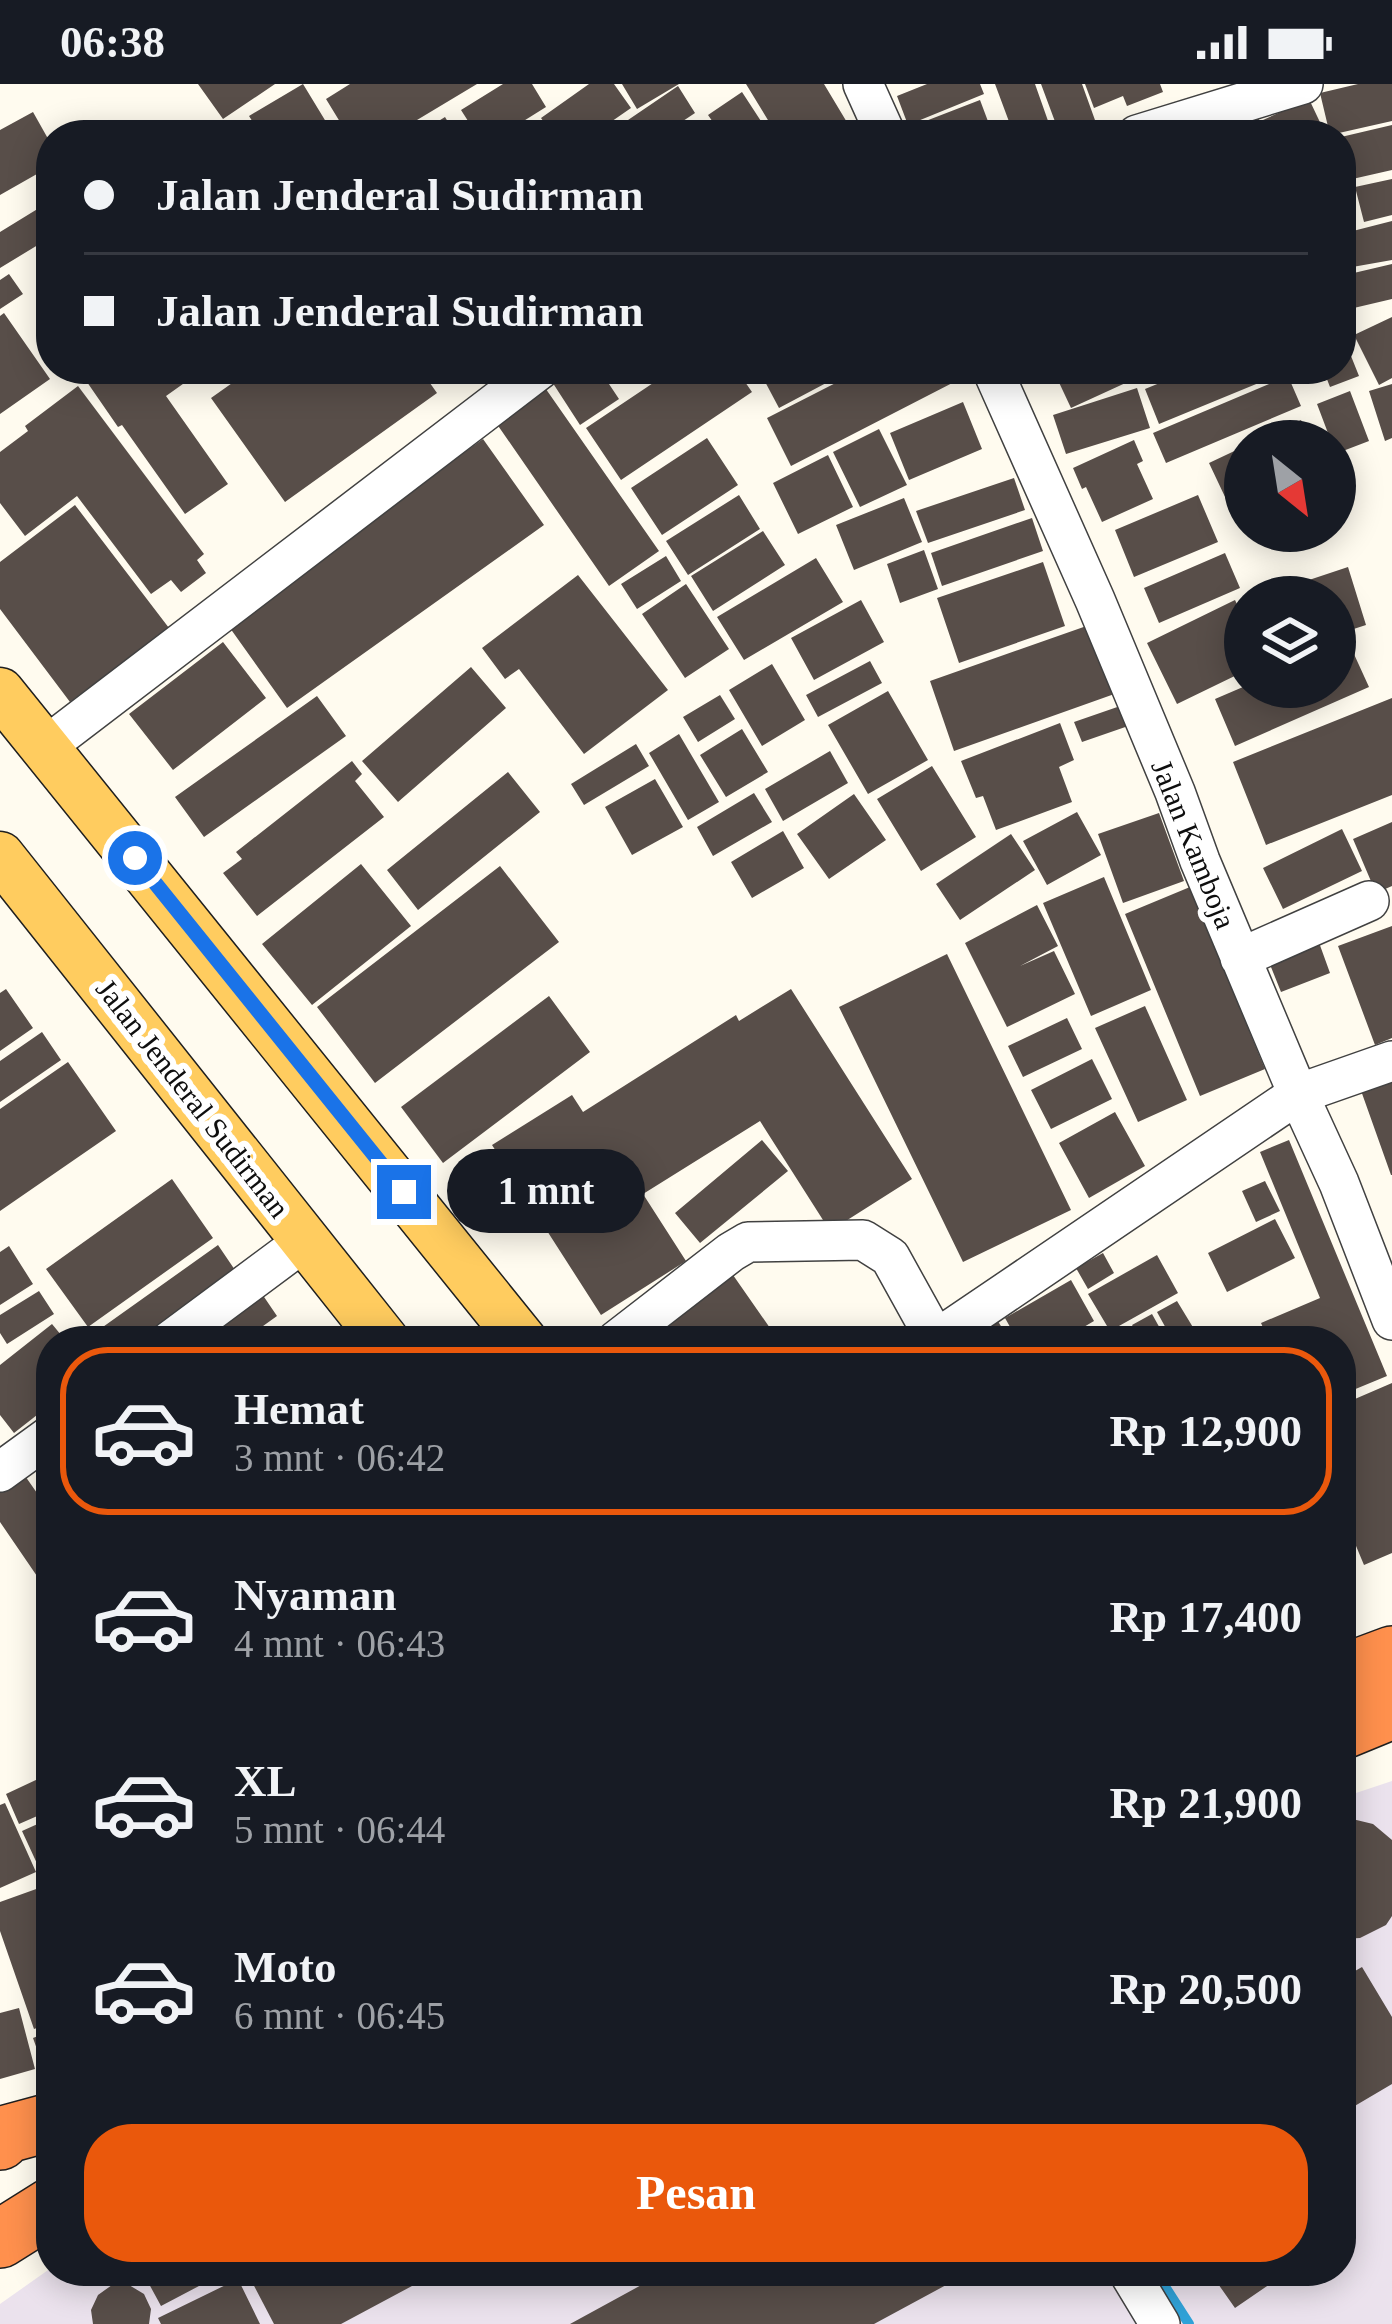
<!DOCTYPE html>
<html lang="id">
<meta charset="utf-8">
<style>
:root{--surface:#171b24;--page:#20242c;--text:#f1f3f6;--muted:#9ea1a6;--line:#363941;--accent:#ea580c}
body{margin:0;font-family:"Times New Roman",serif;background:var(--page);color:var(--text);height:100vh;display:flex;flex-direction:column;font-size:45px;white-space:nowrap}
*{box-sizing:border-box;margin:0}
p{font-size:39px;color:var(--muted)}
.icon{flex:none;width:66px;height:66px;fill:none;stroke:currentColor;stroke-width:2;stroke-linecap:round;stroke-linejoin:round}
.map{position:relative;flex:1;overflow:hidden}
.side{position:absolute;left:36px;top:1242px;width:1320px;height:960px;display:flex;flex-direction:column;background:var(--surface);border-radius:48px;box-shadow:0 6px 30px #0003}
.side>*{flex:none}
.guide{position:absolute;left:36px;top:36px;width:1320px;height:264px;border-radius:48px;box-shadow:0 6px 30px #0003;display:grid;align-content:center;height:264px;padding:0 48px;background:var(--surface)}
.needle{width:78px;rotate:150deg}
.buttons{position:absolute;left:1224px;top:336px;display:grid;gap:24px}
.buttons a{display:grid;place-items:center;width:132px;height:132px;border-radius:50%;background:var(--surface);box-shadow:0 6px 30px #0003;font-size:60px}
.end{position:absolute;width:54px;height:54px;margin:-27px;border:15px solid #1a73e8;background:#fff;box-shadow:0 0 0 6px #fff}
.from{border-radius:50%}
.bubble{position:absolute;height:84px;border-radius:42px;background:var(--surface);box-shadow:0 6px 30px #0003;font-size:39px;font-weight:600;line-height:84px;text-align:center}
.guide b{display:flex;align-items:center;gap:42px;height:114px;font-size:45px}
.guide b+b{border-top:3px solid var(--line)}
.guide i{width:30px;height:30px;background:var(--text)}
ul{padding:21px 0 0;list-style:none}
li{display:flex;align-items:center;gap:36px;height:168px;margin:0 24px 18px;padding:0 24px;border:6px solid transparent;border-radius:48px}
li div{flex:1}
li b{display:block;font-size:45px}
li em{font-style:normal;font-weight:600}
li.active{border-color:var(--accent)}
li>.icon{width:108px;height:108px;stroke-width:1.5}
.button{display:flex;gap:24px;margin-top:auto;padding:24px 48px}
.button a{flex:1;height:138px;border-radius:48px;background:var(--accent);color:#fff;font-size:48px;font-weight:600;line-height:138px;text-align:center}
.status{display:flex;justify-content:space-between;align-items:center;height:84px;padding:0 60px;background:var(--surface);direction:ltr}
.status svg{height:33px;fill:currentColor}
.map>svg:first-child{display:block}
.industrial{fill:#ebe2ed}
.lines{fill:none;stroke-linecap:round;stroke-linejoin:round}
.stream{stroke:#30a2d8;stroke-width:10}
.building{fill:#584e49}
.minor-casing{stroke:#414141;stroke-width:42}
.major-casing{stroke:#1f1f1f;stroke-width:51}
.highway-casing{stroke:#1f1f1f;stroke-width:60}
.minor{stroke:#fff;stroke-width:39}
.major{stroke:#ffcc5f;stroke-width:48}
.highway{stroke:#ff904d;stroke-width:57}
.route{stroke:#1a73e8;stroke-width:15}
.labels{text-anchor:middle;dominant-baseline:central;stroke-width:12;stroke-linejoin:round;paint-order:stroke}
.street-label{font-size:30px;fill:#0e0e0e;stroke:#fff}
</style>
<div class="status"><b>06:38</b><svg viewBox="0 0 49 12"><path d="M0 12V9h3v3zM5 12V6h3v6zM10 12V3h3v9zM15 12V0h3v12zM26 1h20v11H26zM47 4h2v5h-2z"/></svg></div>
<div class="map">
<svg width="1392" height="2240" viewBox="0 0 1392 2240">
<rect width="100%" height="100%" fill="#fffbef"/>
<!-- industrial -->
<path class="industrial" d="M1392,1697V2240H0V2220L51,2184V2187H1341V1714Z"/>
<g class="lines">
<!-- stream -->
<path class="stream" d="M1155,2187L1189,2240"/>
</g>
<!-- building -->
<path class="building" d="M198,0H275L223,35Z
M303,0L334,51H261L249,32Z
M350,0H477L392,51H348L326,15Z
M503,0H532L546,23L501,51H477L461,26Z
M589,0H614L631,24L592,51H553L541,34Z
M622,0H679L637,25Z
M746,0H824L851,45L840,51H777Z
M927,0H980L984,10L908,41L897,12Z
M995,0H1035L1053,51H1014Z
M1041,0H1082L1100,50L1060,51Z
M1085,0H1160L1163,8L1127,22L1123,12L1094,24Z
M1358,0H1392V37L1330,51L1320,9Z
M678,2L695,29L662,51H606Z
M742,8L770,51H722L708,31Z
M1309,15L1326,51H1270L1263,36Z
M980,16L989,40L961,51H922L918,40Z
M1255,27L1266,51H1215L1213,46Z
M33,28L51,60V82L0,111V46Z
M445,33L456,51H416Z
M1392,41V86L1348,96L1341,67V53Z
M1392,95V131L1364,138L1355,103Z
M44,121L51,132V153L0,184V148Z
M1341,123L1349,148L1392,137V176L1341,185Z
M1392,180V215L1341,227V192Z
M9,190L23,210L0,225V196Z
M4,229L50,295L0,330V232Z
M1392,233V294L1379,301L1354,251Z
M1341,247L1359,292L1330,303L1323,285H1341Z
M78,285H204L166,312L228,400L185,430L122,341L118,343Z
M252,285H420L437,309L285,418L211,314Z
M554,285H599L619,315L580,341L547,290Z
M674,285H736L752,308L621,396L586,344Z
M770,285H843L845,289L779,324L761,290Z
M863,285H957L962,294L791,382L767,334Z
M1071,285H1156L1071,324L1056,292Z
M1194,285H1293L1159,340L1145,305Z
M1288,292L1301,322L1166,379L1153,349Z
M541,298L659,467L609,502L492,333Z
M1392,300V354L1385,357L1369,307Z
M78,302L204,470L197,476L206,489L181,508L171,496L151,510L77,412L25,452L0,419V368L28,347L25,342Z
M1137,304L1150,344L1066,370L1053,331Z
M1350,307L1369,357L1335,370V357H1331L1317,320Z
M963,318L982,365L909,396L890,349Z
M1301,336L1311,357H1256Z
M879,345L907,401L860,423L833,368Z
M707,354L738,401L662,451L631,404Z
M483,355L544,441L287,624L225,537Z
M1134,356L1143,377L1137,380L1153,415L1102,438L1086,403L1082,405L1073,384Z
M1245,362V407L1226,415L1209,379Z
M828,371L853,423L798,450L773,399Z
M1014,394L1025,426L928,459L916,427Z
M739,411L760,445L688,491L666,457Z
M1198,411L1218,458L1134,493L1115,446Z
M904,414L922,458L854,486L836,441Z
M75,421L169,544L70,618L0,525V478Z
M1032,434L1043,467L942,502L931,469Z
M763,447L785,481L713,527L691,492Z
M924,466L938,505L900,519L887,480Z
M1225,469L1240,504L1159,539L1144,504Z
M666,472L681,497L637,525L621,500Z
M816,474L843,518L744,576L717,533Z
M1043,478L1065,542L959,579L937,514Z
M1348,483L1366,541L1335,551V513H1258Z
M578,491L668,606L584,670L519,585L505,595L482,564Z
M686,500L729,565L685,594L642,530Z
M861,516L884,558L814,596L791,554Z
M1235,516L1245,537V587L1177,620L1147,559Z
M1095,539L1120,608L954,667L930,597Z
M1348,557L1369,603L1235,662L1215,615L1243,603H1335V563Z
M223,558L266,614L173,686L129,630Z
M870,577L882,599L818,633L806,611Z
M772,580L805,636L762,662L729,606Z
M471,583L506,624L398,718L362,677Z
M888,607L928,676L868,710L828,641Z
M720,611L735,635L698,658L683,633Z
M317,612L346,652L204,753L175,713Z
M1392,614V711L1266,761L1233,678Z
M1126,620L1134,640L1082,658L1074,638Z
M1060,639L1074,676L1059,683L1072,718L996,746L983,712L976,714L961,677Z
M742,645L768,688L726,713L700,671Z
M679,650L719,718L688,736L649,669Z
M636,660L649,682L584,721L571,700Z
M830,667L848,699L783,737L765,705Z
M352,677L362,690L355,697L384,733L257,832L223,789L242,775L236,768Z
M932,682L976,753L921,787L877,715Z
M508,688L540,728L418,826L387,786Z
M655,695L683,743L632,771L605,723Z
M754,709L772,738L713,772L697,743Z
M854,710L886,756L829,795L797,750Z
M1077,728L1101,771L1047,801L1023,757Z
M1159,729L1184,797L1123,819L1098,750Z
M1392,738V802L1376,809L1353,755Z
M1342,745L1362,787L1283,825L1263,784Z
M783,747L804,784L752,814L731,778Z
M1011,750L1035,786L960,836L936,800Z
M361,780L411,842L312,921L262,860Z
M500,782L559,858L375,999L317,923Z
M1104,793L1151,906L1091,932L1043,819Z
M1190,803L1265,985L1200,1012L1125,830Z
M1037,821L1058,862L1020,882L1054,867L1075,910L1007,943L965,859Z
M1392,842V954L1375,961L1338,862Z
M1317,853L1330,889L1281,908L1267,873Z
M947,870L1071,1126L963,1178L839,923Z
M6,905L33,944L0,967V909Z
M791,905L912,1095L830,1147L760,1037L643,1110L686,1177L601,1231L492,1061L572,1011L583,1028L736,931L739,937Z
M549,912L590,968L443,1079L401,1023Z
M1145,922L1187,1016L1138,1038L1095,944Z
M1067,934L1082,965L1023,993L1008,962Z
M42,948L61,976L0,1018V977Z
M1092,975L1112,1015L1051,1045L1031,1006Z
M68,978L116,1047L0,1127V1025Z
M1392,989V1091H1391L1359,1001Z
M1115,1028L1145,1082L1089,1114L1059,1059Z
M762,1056L788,1087L700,1159L675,1129Z
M1289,1056L1387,1292L1341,1311V1257H1269L1261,1239L1320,1214L1260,1068Z
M172,1095L213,1154L88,1243L46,1185Z
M1265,1097L1280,1127L1256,1138L1242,1107Z
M1275,1135L1295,1174L1227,1208L1208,1169Z
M218,1161L237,1189L141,1257H98L93,1250Z
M9,1162L33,1200L0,1221V1168Z
M1103,1169L1114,1189L1088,1205L1076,1184Z
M1157,1171L1178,1209L1110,1247L1088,1210Z
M733,1191L779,1257H639Z
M1071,1196L1094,1237L1060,1257H1018L1005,1234Z
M39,1207L54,1230L7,1260L0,1249V1231Z
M260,1207L277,1232L242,1257H190Z
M1177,1217L1194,1245L1173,1257L1157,1228Z
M1152,1230L1167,1257H1142L1132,1241Z
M996,1234L1010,1257H958Z
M52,1240L66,1257H51V1320L14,1349L0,1331V1281Z
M1392,1299V1469L1364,1481L1341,1426V1321Z
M23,1389L51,1429V1487L39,1495L0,1438V1405Z
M38,1695L51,1726L19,1740L6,1710Z
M5,1719L36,1788L0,1804V1721Z
M1344,1733L1373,1740L1392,1756V1832L1386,1841L1360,1854L1341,1855V1734Z
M51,1734V1781L40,1786L22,1747Z
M39,1804L51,1838V1939L34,1945L0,1847V1818Z
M1362,1883L1392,1933V2000L1353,2023L1341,2004V1895Z
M19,1924L35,1985L0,1995V1929Z
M51,1947V1986L45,1988L33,1954Z
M142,2187H215L218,2192L161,2222Z
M267,2187H440L341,2240H274L251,2196Z
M667,2187H972L874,2240H570Z
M1209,2187H1289L1235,2224Z
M238,2195L260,2240H161L158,2234Z
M112,2201H129L144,2210L151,2225L149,2240H93L91,2226L98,2211Z"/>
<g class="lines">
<defs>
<path id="minor" d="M863,0L886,51
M1137,51L1303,0
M992,285L1095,516L1175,708L1200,777L1298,1010L1339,1099L1392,1236
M45,663L540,285
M1240,874L1369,817
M170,1257L306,1156
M616,1257L731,1168L748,1158L863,1156L890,1173L936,1256
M934,1257L1298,1010L1392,977
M0,1388L51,1351
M1128,2187L1160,2240"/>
<path id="major" d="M0,608L523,1257
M0,772L385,1257"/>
<path id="highway" d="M1341,1590L1392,1571
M1341,1647L1392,1626
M0,2057L7,2050L51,2038
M0,2155L51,2123"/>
</defs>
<!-- minor casing -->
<use href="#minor" class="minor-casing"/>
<!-- major casing -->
<use href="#major" class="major-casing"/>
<!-- highway casing -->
<use href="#highway" class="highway-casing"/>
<!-- minor -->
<use href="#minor" class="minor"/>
<!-- major -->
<use href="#major" class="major"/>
<!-- highway -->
<use href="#highway" class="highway"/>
</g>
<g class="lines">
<!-- route -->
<path class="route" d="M135,774L404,1108"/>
</g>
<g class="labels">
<!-- street labels -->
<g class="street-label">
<text transform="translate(1194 760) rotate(68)">Jalan Kamboja</text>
<text transform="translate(193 1014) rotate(52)">Jalan Jenderal Sudirman</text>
</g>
</g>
</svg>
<div class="buttons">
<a><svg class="needle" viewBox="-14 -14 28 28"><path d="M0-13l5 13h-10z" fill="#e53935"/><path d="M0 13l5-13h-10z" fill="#9ea1a6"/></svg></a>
<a><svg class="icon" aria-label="layers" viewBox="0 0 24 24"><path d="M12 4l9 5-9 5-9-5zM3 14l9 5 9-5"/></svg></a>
</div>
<i class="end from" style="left:135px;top:774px"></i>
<i class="end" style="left:404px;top:1108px"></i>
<div class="bubble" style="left:447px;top:1065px;width:198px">1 mnt</div>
<div class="guide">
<b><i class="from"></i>Jalan Jenderal Sudirman</b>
<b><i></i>Jalan Jenderal Sudirman</b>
</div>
<section class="side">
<ul>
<li class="active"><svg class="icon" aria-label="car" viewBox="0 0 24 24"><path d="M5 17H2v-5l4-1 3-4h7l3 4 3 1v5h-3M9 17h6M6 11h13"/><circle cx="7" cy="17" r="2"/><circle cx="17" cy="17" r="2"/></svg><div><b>Hemat</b><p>3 mnt · 06:42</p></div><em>Rp 12,900</em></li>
<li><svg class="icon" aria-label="car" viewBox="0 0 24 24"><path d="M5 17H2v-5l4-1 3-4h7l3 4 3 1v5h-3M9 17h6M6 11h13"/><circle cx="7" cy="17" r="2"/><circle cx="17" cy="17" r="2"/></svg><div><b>Nyaman</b><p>4 mnt · 06:43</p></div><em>Rp 17,400</em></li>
<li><svg class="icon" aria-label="car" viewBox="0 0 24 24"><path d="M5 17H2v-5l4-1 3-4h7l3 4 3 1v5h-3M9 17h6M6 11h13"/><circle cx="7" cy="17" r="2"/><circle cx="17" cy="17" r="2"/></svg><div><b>XL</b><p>5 mnt · 06:44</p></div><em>Rp 21,900</em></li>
<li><svg class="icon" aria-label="car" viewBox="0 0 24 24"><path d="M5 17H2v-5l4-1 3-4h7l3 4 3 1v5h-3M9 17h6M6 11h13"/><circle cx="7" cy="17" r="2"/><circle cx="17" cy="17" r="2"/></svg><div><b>Moto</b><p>6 mnt · 06:45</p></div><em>Rp 20,500</em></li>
</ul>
<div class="button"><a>Pesan</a></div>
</section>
</div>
